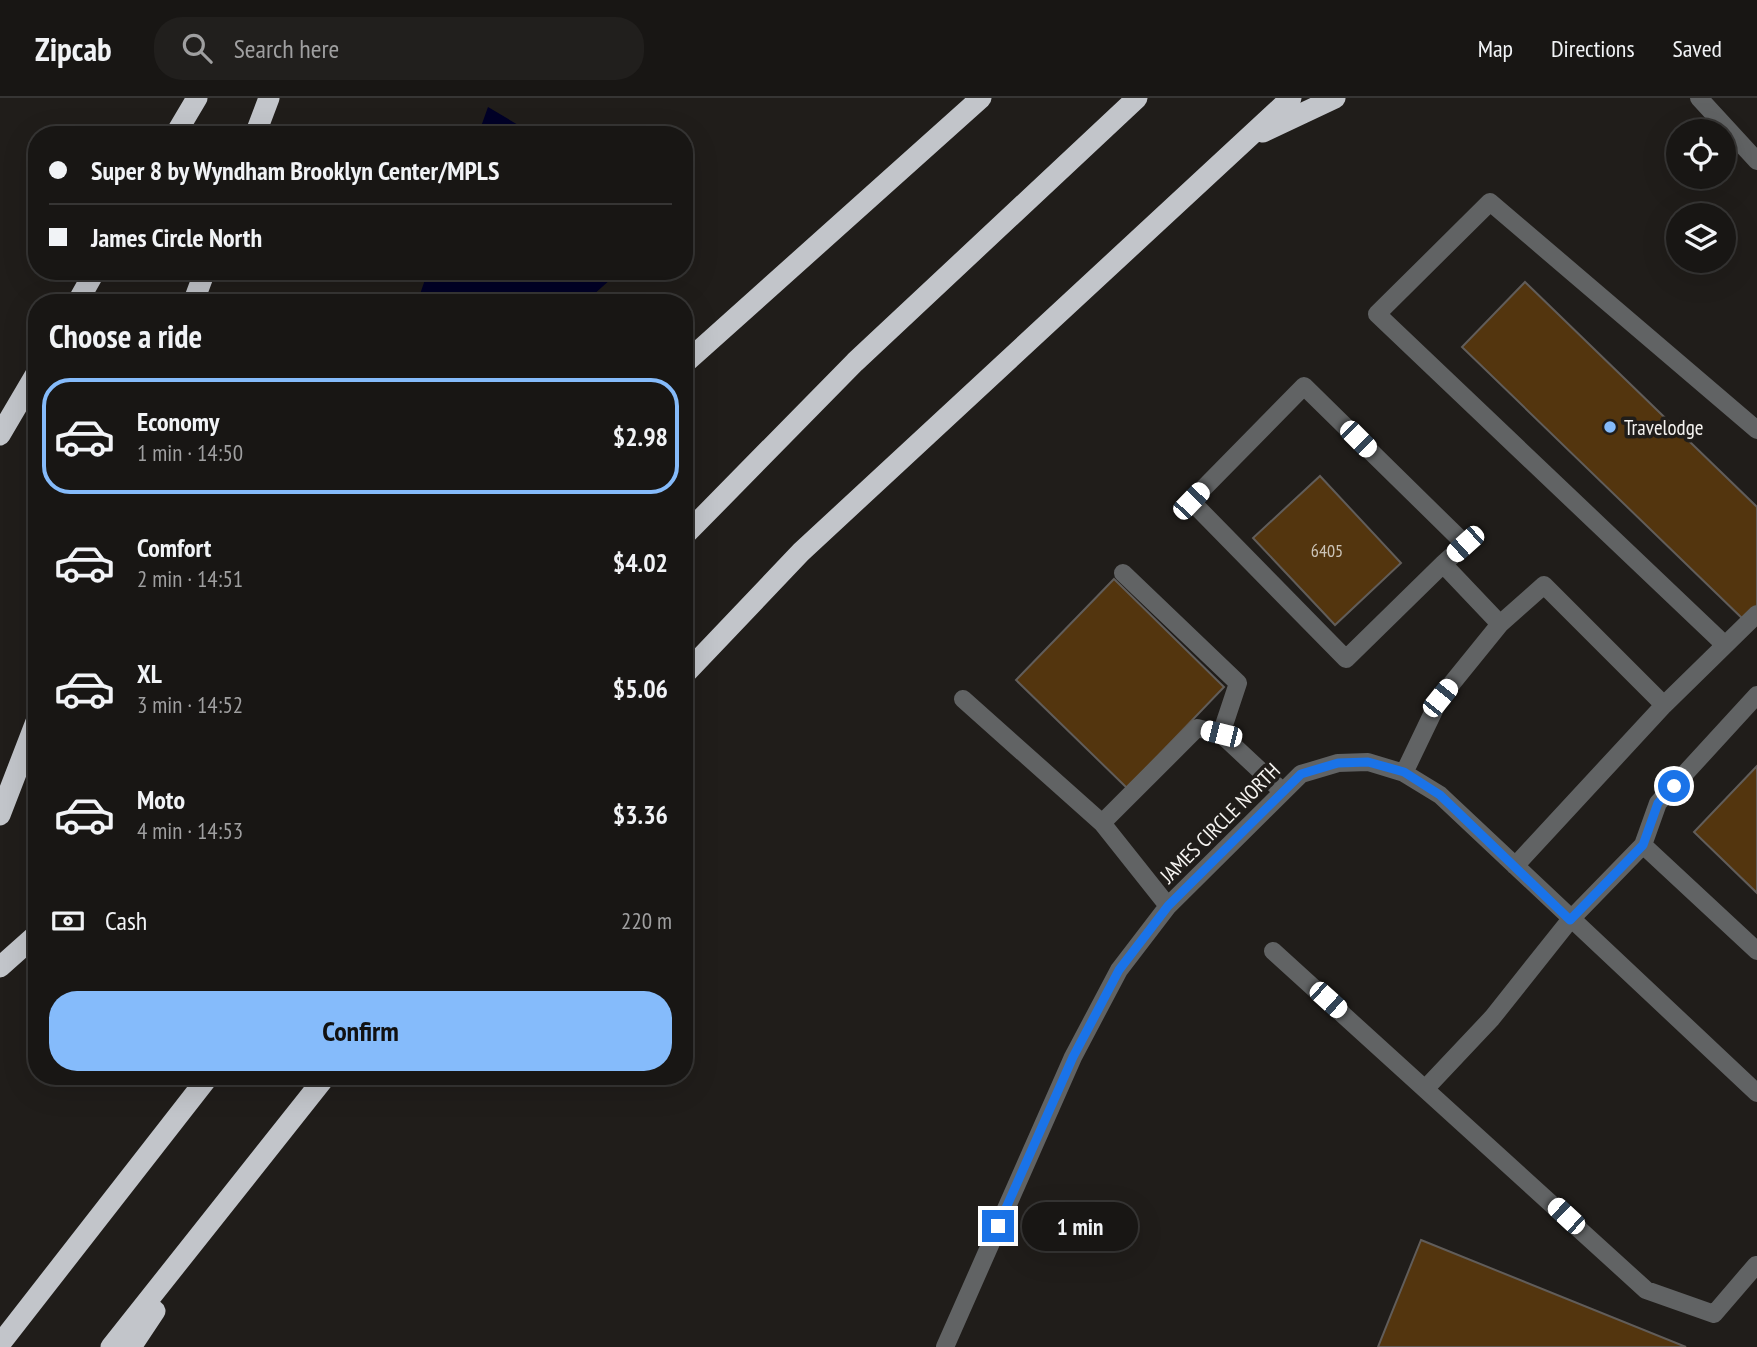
<!DOCTYPE html>
<meta charset="utf-8">
<style>
:root{--surface:#181614;--page:#211f1d;--text:#f1f3f6;--muted:#9f9fa0;--line:#363534;--accent:#85bbfb}
body{margin:0;font-family:"PT Sans Narrow",sans-serif;background:var(--page);color:var(--text);height:100vh;display:flex;flex-direction:column;font-size:26px;white-space:nowrap}
*{box-sizing:border-box;margin:0}
p{font-size:23px;color:var(--muted)}
.icon{flex:none;width:38px;height:38px;fill:none;stroke:currentColor;stroke-width:2;stroke-linecap:round;stroke-linejoin:round}
.map{position:relative;flex:1;overflow:hidden}
.side{position:absolute;left:28px;top:196px;width:665px;height:791px;display:flex;flex-direction:column;background:var(--surface);border-radius:28px;box-shadow:0 7px 28px #0002,0 0 0 2px var(--line)}
.side>*{flex:none}
.hud{position:absolute;left:28px;top:28px;width:665px;height:154px;border-radius:28px;box-shadow:0 7px 28px #0002,0 0 0 2px var(--line);display:grid;align-content:center;height:154px;padding:0 21px;background:var(--surface)}
.tools{position:absolute;left:1666px;top:21px;display:grid;gap:14px}
.tools a{display:grid;place-items:center;width:70px;height:70px;border-radius:50%;background:var(--surface);box-shadow:0 7px 28px #0002,0 0 0 2px var(--line);font-size:35px}
.end{position:absolute;width:32px;height:32px;margin:-16px;border:9px solid #1a73e8;background:#fff;box-shadow:0 0 0 4px #fff}
.from{border-radius:50%}
.bubble{position:absolute;height:49px;border-radius:24px;background:var(--surface);box-shadow:0 7px 28px #0002,0 0 0 2px var(--line);font-size:23px;font-weight:800;line-height:49px;text-align:center}
.car{position:absolute;width:21px;height:42px;margin:-21px -10px;border-radius:9px;box-shadow:0 0 5px 2px #0007;background:linear-gradient(#fff 24%,#345 0 40%,#fff 0 76%,#345 0 86%,#fff 0)}
.hud b{display:flex;align-items:center;gap:24px;height:66px;font-size:26px}
.hud b+b{border-top:2px solid var(--line)}
.hud i{width:18px;height:18px;background:var(--text)}
ul{padding:0;list-style:none}
li{display:flex;align-items:center;gap:21px;height:116px;margin:0 14px 10px;padding:0 7px;border:4px solid transparent;border-radius:28px}
li div{flex:1}
li b{display:block;font-size:26px}
li em{font-style:normal;font-weight:800}
li.on{border-color:var(--accent)}
li>.icon{width:63px;height:63px;stroke-width:1.5}
h2{padding:0 21px;font-size:32px;line-height:84px}
.pay{display:flex;align-items:center;gap:18px;height:77px;padding:0 21px;font-size:26px}
.pay p{margin-inline-start:auto}
.action{display:flex;gap:14px;margin-top:auto;padding:14px 21px}
.action a{flex:1;height:80px;border-radius:28px;background:var(--accent);color:#111;font-size:28px;font-weight:800;line-height:80px;text-align:center}
header{display:flex;align-items:center;gap:42px;box-sizing:border-box;height:98px;padding:0 35px;background:var(--surface);border-bottom:2px solid var(--line)}
header strong{font-size:33px}
nav{display:flex;gap:38px;margin-inline-start:auto;font-size:24px}
.search{width:490px;height:63px;background:var(--page);display:flex;align-items:center;gap:18px;box-sizing:border-box;padding:0 24px;border-radius:28px;color:var(--muted);font-size:26px}
.map>svg:first-child{display:block}
.water{fill:#000127}
.building{fill:#53350e;stroke:#615d5a;stroke-width:2}
.lines{fill:none;stroke-linecap:round;stroke-linejoin:round}
.minor{stroke:#616364;stroke-width:18}
.highway{stroke:#c2c5ca;stroke-width:21}
.route{stroke:#1a73e8;stroke-width:9}
.poi-dot{fill:#85bbfb;stroke:#201d1a;stroke-width:2.5}
.labels{text-anchor:middle;dominant-baseline:central;stroke-width:7;stroke-linejoin:round;paint-order:stroke}
.number-label{font-size:18px;fill:#ccc4b8}
.poi-label{font-size:21px;fill:#f5f3f0;stroke:#201d1a;text-anchor:start}
.street-label{font-size:21px;fill:#f5f3f0;stroke:#201d1a}
</style>
<header>
<strong>Zipcab</strong>
<div class="search"><svg class="icon" aria-label="search" viewBox="0 0 24 24"><circle cx="10" cy="10" r="6"/><path d="M15 15l6 6"/></svg>Search here</div>
<nav><a>Map</a><a>Directions</a><a>Saved</a></nav>
</header>
<div class="map">
<svg width="1757" height="1249" viewBox="0 0 1757 1249">
<rect width="100%" height="100%" fill="#201d1a"/>
<!-- water -->
<path class="water" d="M488,9L535,37H478Z
M428,173H620L584,205H417Z"/>
<!-- building -->
<path class="building" d="M1525,184L1757,409V511L1745,523L1462,249Z
M1320,378L1401,465L1335,527L1253,440Z
M1114,481L1224,589L1127,690L1016,582Z
M1757,668V795L1694,734Z
M1421,1142L1686,1249H1378Z"/>
<g class="lines">
<!-- minor -->
<path class="minor" d="M1699,0L1757,63
M1443,466L1465,446L1304,288L1191,403L1346,561L1443,466L1500,526
M1123,475L1238,585L1221,636L1282,693
M1725,547L1377,216L1490,104L1757,332
M963,601L1102,725
M1664,607L1757,516
M1404,675L1440,600L1500,526L1544,487L1664,607L1515,768
M1643,747L1658,705L1757,597
M1168,808L1102,725L1197,630L1221,636
M1273,853L1646,1192L1714,1216L1756,1167
M1426,990L1492,920L1570,822L1643,747L1757,853
M945,1249L1073,959L1119,872L1168,808L1301,676L1338,665L1368,664L1404,675L1440,697L1757,995"/>
<!-- highway -->
<path class="highway" d="M1263,34L1335,0
M175,37L197,0
M255,37L269,0
M77,205L95,173
M193,205L205,173
M684,266L981,0
M0,337L37,274
M684,438L855,264L1137,0
M684,577L801,454L1291,0
M0,717L37,621
M0,869L37,836
M0,1246L209,978
M111,1249L326,978
M131,1249L155,1213"/>
</g>
<g class="lines">
<!-- route -->
<path class="route" d="M998,1128L1073,959L1119,872L1168,808L1301,676L1338,665L1368,664L1404,674L1440,697L1570,822L1643,747L1658,705L1674,688"/>
</g>
<!-- markers -->
<circle class="poi-dot" cx="1610" cy="329" r="7"/>
<g class="labels">
<!-- number labels -->
<g class="number-label">
<text x="1327" y="452">6405</text>
</g>
<!-- poi labels -->
<g class="poi-label">
<text x="1624" y="329">Travelodge</text>
</g>
<!-- street labels -->
<g class="street-label">
<text transform="translate(1220 725) rotate(-45)">JAMES CIRCLE NORTH</text>
</g>
</g>
</svg>
<div class="tools">
<a><svg class="icon" aria-label="locate" viewBox="0 0 24 24"><circle cx="12" cy="12" r="6"/><path d="M12 2v4M12 18v4M2 12h4M18 12h4"/></svg></a>
<a><svg class="icon" aria-label="layers" viewBox="0 0 24 24"><path d="M12 4l9 5-9 5-9-5zM3 14l9 5 9-5"/></svg></a>
</div>
<i class="end from" style="left:1674px;top:688px"></i>
<i class="end" style="left:998px;top:1128px"></i>
<div class="bubble" style="left:1022px;top:1104px;width:116px">1 min</div>
<i class="car" style="left:1358px;top:341px;rotate:135deg"></i>
<i class="car" style="left:1191px;top:403px;rotate:44deg"></i>
<i class="car" style="left:1465px;top:446px;rotate:228deg"></i>
<i class="car" style="left:1440px;top:600px;rotate:39deg"></i>
<i class="car" style="left:1221px;top:636px;rotate:284deg"></i>
<i class="car" style="left:1328px;top:902px;rotate:132deg"></i>
<i class="car" style="left:1566px;top:1118px;rotate:313deg"></i>
<div class="hud">
<b><i class="from"></i>Super 8 by Wyndham Brooklyn Center/MPLS</b>
<b><i></i>James Circle North</b>
</div>
<section class="side">
<h2>Choose a ride</h2>
<ul>
<li class="on"><svg class="icon" aria-label="car" viewBox="0 0 24 24"><path d="M5 17H2v-5l4-1 3-4h7l3 4 3 1v5h-3M9 17h6M6 11h13"/><circle cx="7" cy="17" r="2"/><circle cx="17" cy="17" r="2"/></svg><div><b>Economy</b><p>1 min · 14:50</p></div><em>$2.98</em></li>
<li><svg class="icon" aria-label="car" viewBox="0 0 24 24"><path d="M5 17H2v-5l4-1 3-4h7l3 4 3 1v5h-3M9 17h6M6 11h13"/><circle cx="7" cy="17" r="2"/><circle cx="17" cy="17" r="2"/></svg><div><b>Comfort</b><p>2 min · 14:51</p></div><em>$4.02</em></li>
<li><svg class="icon" aria-label="car" viewBox="0 0 24 24"><path d="M5 17H2v-5l4-1 3-4h7l3 4 3 1v5h-3M9 17h6M6 11h13"/><circle cx="7" cy="17" r="2"/><circle cx="17" cy="17" r="2"/></svg><div><b>XL</b><p>3 min · 14:52</p></div><em>$5.06</em></li>
<li><svg class="icon" aria-label="car" viewBox="0 0 24 24"><path d="M5 17H2v-5l4-1 3-4h7l3 4 3 1v5h-3M9 17h6M6 11h13"/><circle cx="7" cy="17" r="2"/><circle cx="17" cy="17" r="2"/></svg><div><b>Moto</b><p>4 min · 14:53</p></div><em>$3.36</em></li>
</ul>
<div class="pay"><svg class="icon" aria-label="cash" viewBox="0 0 24 24"><path d="M3 7h18v10H3z"/><circle cx="12" cy="12" r="2"/></svg>Cash<p>220 m</p></div>
<div class="action"><a>Confirm</a></div>
</section>
</div>
